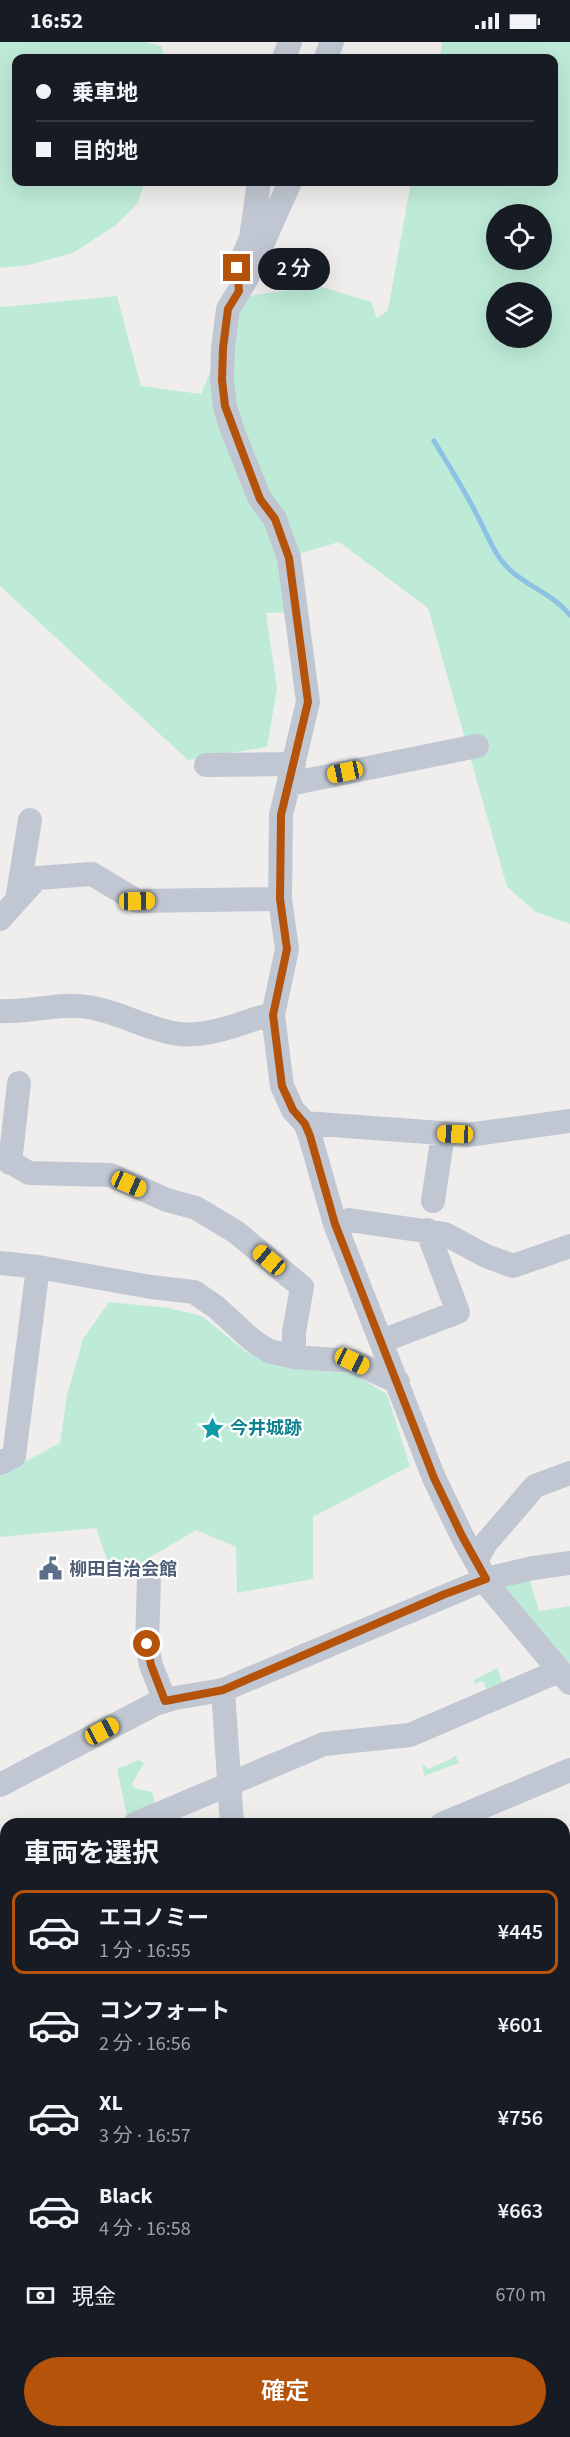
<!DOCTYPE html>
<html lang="ja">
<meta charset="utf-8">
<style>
:root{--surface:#171b24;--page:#242831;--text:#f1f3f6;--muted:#9ea1a6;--line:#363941;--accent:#b45309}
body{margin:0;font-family:"Source Sans 3","Noto Sans JP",sans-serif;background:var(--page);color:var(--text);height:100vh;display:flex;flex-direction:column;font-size:22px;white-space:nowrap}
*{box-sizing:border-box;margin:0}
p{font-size:20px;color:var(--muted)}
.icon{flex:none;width:33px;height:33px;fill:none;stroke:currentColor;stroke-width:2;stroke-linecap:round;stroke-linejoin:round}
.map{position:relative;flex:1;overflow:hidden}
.panel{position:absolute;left:0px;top:1776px;width:570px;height:620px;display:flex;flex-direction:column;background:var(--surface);border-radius:18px 18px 0 0;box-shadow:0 6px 24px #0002}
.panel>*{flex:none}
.top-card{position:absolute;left:12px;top:12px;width:546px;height:132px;border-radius:12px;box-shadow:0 6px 24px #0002;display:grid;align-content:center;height:132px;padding:0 24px;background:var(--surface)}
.fabs{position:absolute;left:486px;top:162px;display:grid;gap:12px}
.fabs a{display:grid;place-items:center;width:66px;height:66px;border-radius:50%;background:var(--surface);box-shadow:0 6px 24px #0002;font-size:30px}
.end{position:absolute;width:27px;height:27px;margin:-14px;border:8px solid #b45309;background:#fff;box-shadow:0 0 0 3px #fff}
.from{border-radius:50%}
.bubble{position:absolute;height:42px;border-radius:21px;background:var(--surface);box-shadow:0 6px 24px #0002;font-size:20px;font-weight:600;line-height:42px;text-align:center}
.car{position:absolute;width:18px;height:36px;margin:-18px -9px;border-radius:8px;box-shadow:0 0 4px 2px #0007;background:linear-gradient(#f5c518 24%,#345 0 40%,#f5c518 0 76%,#345 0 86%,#f5c518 0)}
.top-card b{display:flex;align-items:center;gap:21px;height:57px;font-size:22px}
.top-card b+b{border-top:2px solid var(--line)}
.top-card i{width:15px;height:15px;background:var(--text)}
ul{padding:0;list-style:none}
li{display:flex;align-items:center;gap:18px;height:84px;margin:0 12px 9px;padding:0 12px;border:3px solid transparent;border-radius:12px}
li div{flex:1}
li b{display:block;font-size:22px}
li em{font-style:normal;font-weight:600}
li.selected{border-color:var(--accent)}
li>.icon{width:54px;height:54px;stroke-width:1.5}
h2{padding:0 24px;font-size:27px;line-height:72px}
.pay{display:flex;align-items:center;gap:15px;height:66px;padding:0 24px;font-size:22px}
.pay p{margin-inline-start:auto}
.primary-button{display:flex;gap:12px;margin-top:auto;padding:12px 24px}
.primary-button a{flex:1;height:69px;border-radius:36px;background:var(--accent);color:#fff;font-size:24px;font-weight:600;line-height:69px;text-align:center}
.status{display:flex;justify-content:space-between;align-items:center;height:42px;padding:0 30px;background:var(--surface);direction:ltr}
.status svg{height:16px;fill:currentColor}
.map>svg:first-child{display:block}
.green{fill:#beebd8;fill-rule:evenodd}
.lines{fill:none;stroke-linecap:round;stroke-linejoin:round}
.stream{stroke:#8ec2e5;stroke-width:5}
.river{stroke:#8ec2e5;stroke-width:32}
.minor{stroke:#c1c7d2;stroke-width:24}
.major{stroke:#aeb7cb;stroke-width:30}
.route{stroke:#b45309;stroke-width:8}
.labels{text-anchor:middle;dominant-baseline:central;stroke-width:4.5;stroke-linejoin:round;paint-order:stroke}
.culture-label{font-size:18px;font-weight:bold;fill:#0d838f;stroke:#fff;text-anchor:start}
.service-label{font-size:18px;font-weight:bold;fill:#4e5e75;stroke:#fff;text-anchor:start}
</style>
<div class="status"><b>16:52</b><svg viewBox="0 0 49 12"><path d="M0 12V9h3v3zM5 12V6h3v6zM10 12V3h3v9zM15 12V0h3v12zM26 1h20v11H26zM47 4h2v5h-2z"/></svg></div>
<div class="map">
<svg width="570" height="2395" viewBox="0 0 570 2395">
<rect width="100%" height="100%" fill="#f0eeed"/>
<!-- green -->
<path class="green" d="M0,0H144L161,4L165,16H16V140H145L137,162L116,183L73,211L29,223L0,226Z
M442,0H570V882L536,870L507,845L428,566L339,500L295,513L303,570L266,571L277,647L267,705L188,718L0,544V264L3,265L117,254L141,344L201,352L242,255L319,244L371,260L377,276L388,268L411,140H554V16H440ZM496,172H542V218H496ZM496,250H542V296H496Z
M109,1260L168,1266L202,1274L246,1310L288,1326L354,1332L387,1352L410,1424L313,1475V1537L237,1551L236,1505L196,1488L114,1537L96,1486L0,1495V1433L60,1401L67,1353L83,1297Z
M529,1535L539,1569L570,1564V1623L499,1542Z
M497,1626L505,1646L489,1652L483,1639L475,1642L474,1638Z
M455,1713L459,1721L424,1734L422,1721L428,1727L451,1717Z
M139,1718L144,1721L132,1742L134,1746L152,1750L155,1761L128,1779L117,1727Z"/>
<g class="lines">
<!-- stream -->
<path class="stream" d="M434,399C449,424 465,449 478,475C487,492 494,512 508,526C527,545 552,551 570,573"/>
<!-- river -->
<path class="river" d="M564,1922L570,1920
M0,2172L6,2168"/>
<!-- minor -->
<path class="minor" d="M284,16L290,0
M326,16L332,0
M290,140L247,236L228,267L223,306L222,338L225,365L233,390L260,457L275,477L289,516L308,660L281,773L280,857L287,907L273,973L282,1044L293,1068L305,1081L310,1094L335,1182L434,1436L462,1494L491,1547L570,1641
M244,212L251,196L259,140
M206,723L294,722
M289,742L477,704
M17,858L30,778
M0,877L37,836L92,832L137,859L280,857
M0,969C29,971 60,960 87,965C119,969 147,988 179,992C196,994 218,989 234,984C248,980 258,974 273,973
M305,1081L468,1093L570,1079
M0,1114L29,1131L110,1133L167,1158L196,1166L236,1190L302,1245L294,1290V1315
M10,1121L19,1041
M433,1159L443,1092
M335,1182L349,1178L445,1192L486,1214L513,1224L570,1204
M0,1221L38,1225L151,1245L194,1250L216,1265L252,1298L269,1309L294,1315L352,1319L398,1340
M382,1299L458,1270L427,1188
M0,1421L14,1414L38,1225
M476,1519L486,1501L535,1444L570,1431
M149,1536L147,1602L151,1623L165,1659
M223,1648L232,1782
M0,1743L155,1662L175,1656L223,1648L486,1537L533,1526L570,1521
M135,1782L324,1702L410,1693L559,1629
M442,1782L570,1728
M564,1833L570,1830
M0,1841L6,1838
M0,1947L6,1952
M0,2074L6,2071
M564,2228L570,2227
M0,2346H6
M294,2390L295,2395
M531,2390V2395"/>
<!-- major -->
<path class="major" d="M564,2340L570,2338
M370,2395L389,2390"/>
</g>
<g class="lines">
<!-- route -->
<path class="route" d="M147,1602L151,1623L165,1659L223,1648L445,1552L486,1537L462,1494L434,1436L335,1182L310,1094L305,1082L293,1068L282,1044L273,973L287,907L280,857L281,773L308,660L289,516L275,477L260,457L225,364L222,338L223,306L228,267L239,249L237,226"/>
</g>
<!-- icons -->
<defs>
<symbol id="sight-bare" viewBox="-9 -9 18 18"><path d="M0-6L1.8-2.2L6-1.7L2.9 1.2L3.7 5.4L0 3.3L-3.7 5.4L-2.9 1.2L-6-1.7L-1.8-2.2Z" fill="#0f9aa8" stroke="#fff" stroke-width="2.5" paint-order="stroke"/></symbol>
<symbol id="civic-bare" viewBox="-9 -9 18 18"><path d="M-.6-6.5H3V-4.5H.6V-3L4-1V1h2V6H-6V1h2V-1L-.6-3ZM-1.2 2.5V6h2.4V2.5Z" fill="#5c6f8a" stroke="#fff" stroke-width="2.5" paint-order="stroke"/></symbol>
</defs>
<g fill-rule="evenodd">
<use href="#sight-bare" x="196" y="1370" width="33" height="33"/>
<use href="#civic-bare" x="34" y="1510" width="33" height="33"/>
</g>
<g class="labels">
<!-- culture labels -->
<g class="culture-label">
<text x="230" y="1386">今井城跡</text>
</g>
<!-- service labels -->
<g class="service-label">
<text x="69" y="1527">柳田自治会館</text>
</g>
</g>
</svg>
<div class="fabs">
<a><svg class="icon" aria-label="locate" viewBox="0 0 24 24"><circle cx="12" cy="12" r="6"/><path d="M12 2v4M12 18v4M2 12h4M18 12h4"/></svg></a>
<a><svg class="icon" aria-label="layers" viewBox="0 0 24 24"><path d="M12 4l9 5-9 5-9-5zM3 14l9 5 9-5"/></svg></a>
</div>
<i class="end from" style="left:147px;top:1602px"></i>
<i class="end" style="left:237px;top:226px"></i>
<div class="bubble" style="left:258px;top:206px;width:72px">2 分</div>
<i class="car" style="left:345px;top:730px;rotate:258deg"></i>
<i class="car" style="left:137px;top:859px;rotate:89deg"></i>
<i class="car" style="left:455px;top:1092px;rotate:272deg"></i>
<i class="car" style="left:129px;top:1142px;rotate:114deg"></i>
<i class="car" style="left:269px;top:1218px;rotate:310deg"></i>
<i class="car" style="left:352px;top:1319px;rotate:115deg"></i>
<i class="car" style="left:102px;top:1689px;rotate:62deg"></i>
<div class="top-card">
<b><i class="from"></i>乗車地</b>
<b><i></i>目的地</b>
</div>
<section class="panel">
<h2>車両を選択</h2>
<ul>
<li class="selected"><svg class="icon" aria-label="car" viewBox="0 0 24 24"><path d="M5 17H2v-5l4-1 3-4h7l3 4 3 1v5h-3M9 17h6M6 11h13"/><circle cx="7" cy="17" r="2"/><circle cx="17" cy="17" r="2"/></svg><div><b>エコノミー</b><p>1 分 · 16:55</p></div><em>¥445</em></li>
<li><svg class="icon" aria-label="car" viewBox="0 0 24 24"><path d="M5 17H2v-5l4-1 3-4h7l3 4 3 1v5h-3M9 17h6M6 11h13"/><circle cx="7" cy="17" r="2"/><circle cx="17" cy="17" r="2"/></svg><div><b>コンフォート</b><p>2 分 · 16:56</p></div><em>¥601</em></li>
<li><svg class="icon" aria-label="car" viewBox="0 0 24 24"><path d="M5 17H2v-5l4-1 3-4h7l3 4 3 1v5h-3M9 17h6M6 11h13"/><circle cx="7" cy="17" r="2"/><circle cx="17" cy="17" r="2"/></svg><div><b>XL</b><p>3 分 · 16:57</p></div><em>¥756</em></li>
<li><svg class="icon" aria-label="car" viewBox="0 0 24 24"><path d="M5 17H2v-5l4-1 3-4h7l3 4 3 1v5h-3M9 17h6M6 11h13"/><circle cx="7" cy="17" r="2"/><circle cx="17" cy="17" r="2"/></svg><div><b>Black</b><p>4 分 · 16:58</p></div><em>¥663</em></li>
</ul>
<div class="pay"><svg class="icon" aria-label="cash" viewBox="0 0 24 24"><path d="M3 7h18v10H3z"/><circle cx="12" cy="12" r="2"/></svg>現金<p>670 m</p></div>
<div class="primary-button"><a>確定</a></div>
</section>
</div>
